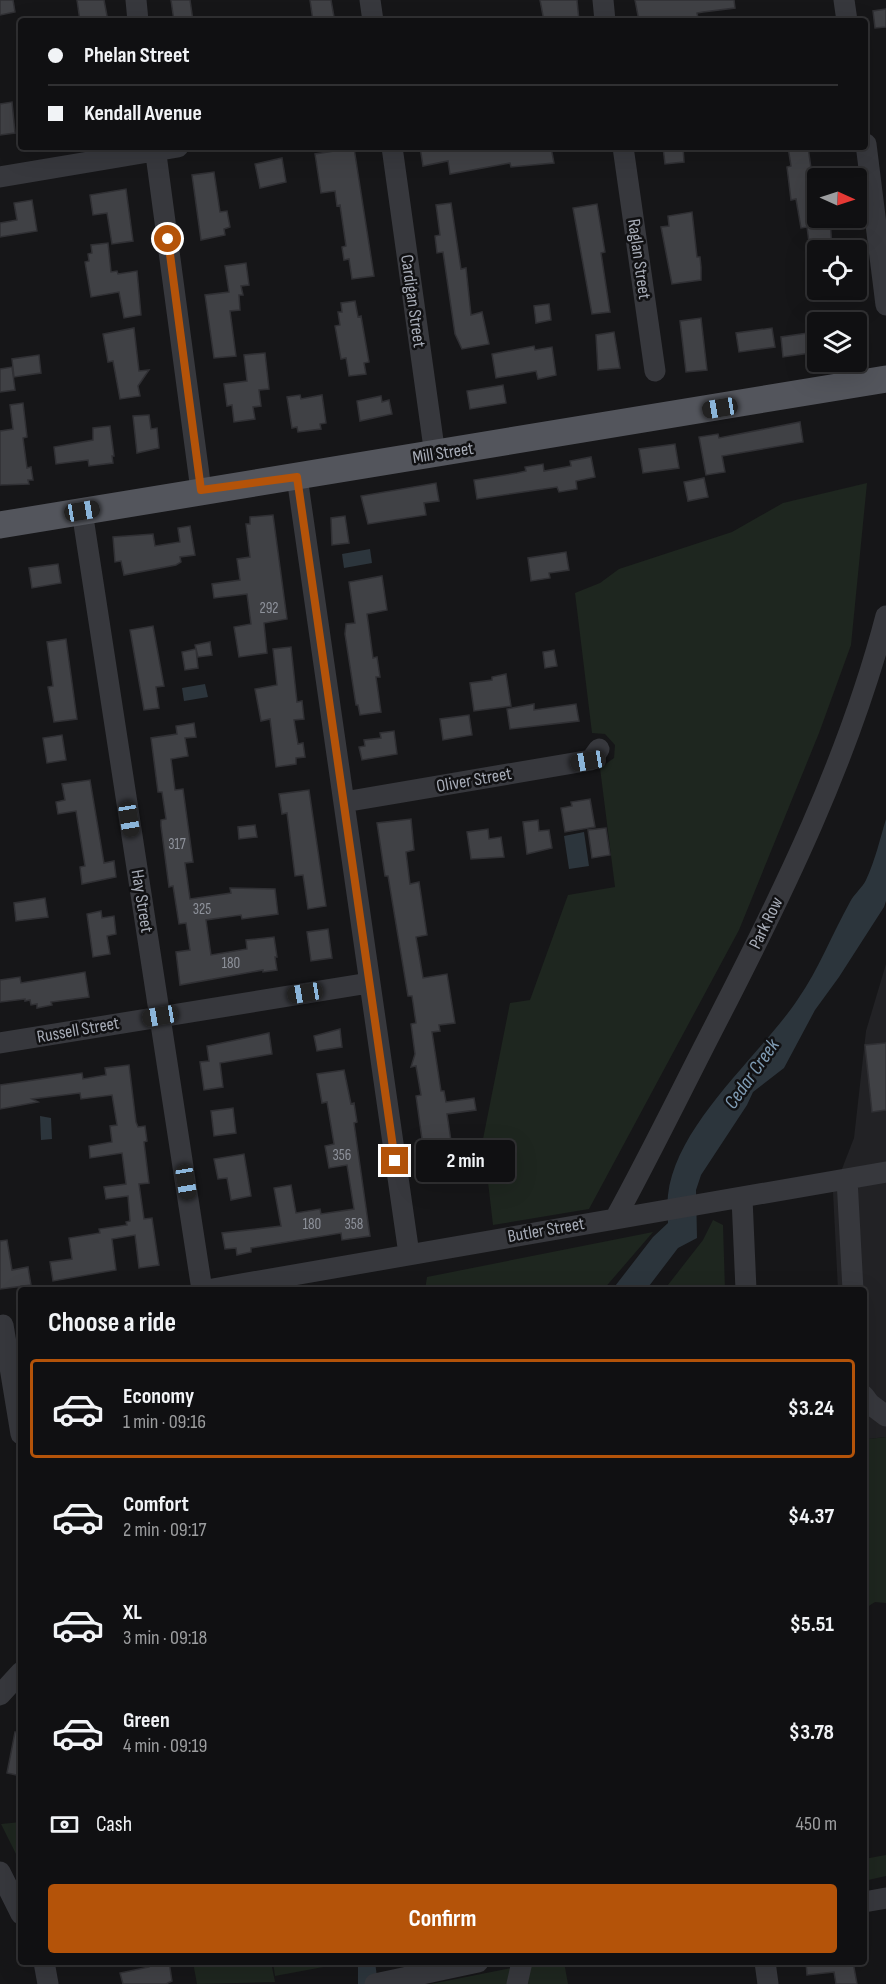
<!DOCTYPE html>
<meta charset="utf-8">
<style>
:root{--surface:#101012;--page:#19191b;--text:#f1f3f6;--muted:#9c9d9f;--line:#303032;--accent:#b45309}
body{margin:0;font-family:"Sofia Sans Condensed",sans-serif;background:var(--page);color:var(--text);height:100vh;display:flex;flex-direction:column;font-size:22px;white-space:nowrap}
*{box-sizing:border-box;margin:0}
p{font-size:20px;color:var(--muted)}
.icon{flex:none;width:33px;height:33px;fill:none;stroke:currentColor;stroke-width:2;stroke-linecap:round;stroke-linejoin:round}
.map{position:relative;flex:1;overflow:hidden}
.details{position:absolute;left:18px;top:1287px;width:849px;height:678px;display:flex;flex-direction:column;background:var(--surface);border-radius:6px;box-shadow:0 6px 24px #0002,0 0 0 2px var(--line)}
.details>*{flex:none}
.banner{position:absolute;left:18px;top:18px;width:850px;height:132px;border-radius:6px;box-shadow:0 6px 24px #0002,0 0 0 2px var(--line);display:grid;align-content:center;height:132px;padding:0 30px;background:var(--surface)}
.needle{width:39px;rotate:93deg}
.fabs{position:absolute;left:807px;top:168px;display:grid;gap:12px}
.fabs a{display:grid;place-items:center;width:60px;height:60px;border-radius:6px;background:var(--surface);box-shadow:0 6px 24px #0002,0 0 0 2px var(--line);font-size:30px}
.end{position:absolute;width:27px;height:27px;margin:-14px;border:8px solid #b45309;background:#fff;box-shadow:0 0 0 3px #fff}
.from{border-radius:50%}
.bubble{position:absolute;height:42px;border-radius:6px;background:var(--surface);box-shadow:0 6px 24px #0002,0 0 0 2px var(--line);font-size:20px;font-weight:700;line-height:42px;text-align:center}
.car{position:absolute;width:18px;height:36px;margin:-18px -9px;border-radius:8px;box-shadow:0 0 4px 2px #0007;background:linear-gradient(#222 24%,#8ab4d8 0 40%,#222 0 76%,#8ab4d8 0 86%,#222 0)}
.banner b{display:flex;align-items:center;gap:21px;height:57px;font-size:22px}
.banner b+b{border-top:2px solid var(--line)}
.banner i{width:15px;height:15px;background:var(--text)}
ul{padding:0;list-style:none}
li{display:flex;align-items:center;gap:18px;height:99px;margin:0 12px 9px;padding:0 18px;border:3px solid transparent;border-radius:6px}
li div{flex:1}
li b{display:block;font-size:22px}
li em{font-style:normal;font-weight:700}
li.active{border-color:var(--accent)}
li>.icon{width:54px;height:54px;stroke-width:1.5}
h2{padding:0 30px;font-size:27px;line-height:72px}
.pay{display:flex;align-items:center;gap:15px;height:66px;padding:0 30px;font-size:22px}
.pay p{margin-inline-start:auto}
.primary-button{display:flex;gap:12px;margin-top:auto;padding:12px 30px}
.primary-button a{flex:1;height:69px;border-radius:6px;background:var(--accent);color:#fff;font-size:24px;font-weight:700;line-height:69px;text-align:center}
.map>svg:first-child{display:block}
.built{fill:#222225}
.green{fill:#1e261f}
.water{fill:#2c353c}
.building{fill:#404145;stroke:#303034;stroke-width:1.5}
.lines{fill:none;stroke-linecap:round;stroke-linejoin:round}
.minor{stroke:#37383d;stroke-width:21}
.major{stroke:#53555c;stroke-width:27}
.route{stroke:#b45309;stroke-width:8}
.labels{text-anchor:middle;dominant-baseline:central;stroke-width:5;stroke-linejoin:round;paint-order:stroke}
.number-label{font-size:15px;fill:#8e929b}
.street-label{font-size:18px;fill:#a8adb8;stroke:#111113}
.water-label{font-size:20px;font-style:italic;fill:#7f9bb3;stroke:#111113}
</style>
<div class="map">
<svg width="886" height="1984" viewBox="0 0 886 1984">
<rect width="100%" height="100%" fill="#161618"/>
<!-- built -->
<path class="built" d="M886,964V1437L869,1439L864,1436V1290H838L833,1192L854,1138L866,1031Z"/>
<!-- green -->
<path class="green" d="M867,483L851,645L819,733L739,930L589,1209L493,1225L483,1139L510,1003L530,1000L568,895L615,887L600,768L614,758L615,745L605,734L592,733L575,593L600,583L619,569L732,532L783,503Z
M713,1220L723,1225L725,1290H664L703,1240Z
M653,1232L603,1290H425L427,1277Z
M886,1437V1603L875,1602L864,1609V1445L869,1439Z
M21,1822V1864L1,1824Z
M886,1855V1876L864,1881V1859Z
M193,1962H271L275,1982L197,1984Z
M273,1962H350L275,1976Z
M542,1962H564L568,1984H431Z"/>
<!-- water -->
<path class="water" d="M370,549L372,563L344,568L342,554Z
M205,684L208,697L184,701L182,688Z
M886,819V901L884,907L839,977L815,1010L784,1068L753,1092L747,1105L701,1175L696,1190L697,1238L678,1248L646,1290H612L653,1237L668,1223C668,1214 667,1204 668,1195C676,1124 760,1056 798,999C819,969 832,934 850,902C854,894 862,888 866,880C875,861 880,839 886,819Z
M584,832L589,866L569,869L564,836Z
M40,1116L51,1118L52,1139L41,1140Z
M358,1962H375L378,1984H358Z"/>
<!-- building -->
<path class="building" d="M0,0H13L15,12L0,15Z
M77,0H104L108,21H80Z
M171,0H190L193,21H174Z
M310,0H331L334,17L313,21Z
M540,0H577L579,21H544Z
M635,0H734L735,8L703,12L697,13L698,18L674,21H639Z
M886,9V27L875,28L873,11Z
M12,102L15,133L0,135V104Z
M420,147H551L554,163L511,167L510,163L450,174L448,161L423,166Z
M663,147H683L684,162L665,164Z
M788,147H808L818,218H830L832,250H810L807,227L801,228L796,199L791,200L787,167L791,166Z
M354,148L374,276L352,279L349,259L344,260L342,247L346,246L340,205L337,206L335,191L321,193L315,154Z
M282,158L286,182L260,188L255,164Z
M214,172L220,212L227,211L230,227L224,229L225,235L201,240L192,175Z
M126,189L133,241L112,244L107,213L93,215L90,195Z
M32,200L37,231L0,237V223L17,220L14,203Z
M451,203L461,269L466,268L471,315L482,312L489,344L462,349L455,334L443,252L437,253L435,236L440,235L436,205Z
M597,204L605,252L601,253L610,312L592,314L573,208Z
M692,212L697,257H700L701,267V280L672,284L661,227L669,226L668,216Z
M108,243L111,272L117,271L118,274L137,271L141,315L124,318L119,292L91,297L85,262L89,261L88,254L92,253L91,245Z
M246,263L249,285L241,286L243,295H239L240,310L230,311L236,356L214,358L205,295L229,292L225,266Z
M355,301L358,317L361,316L369,362L364,363L366,374L349,376L346,358L341,359L335,326L340,325L338,312H342L341,303Z
M549,304L551,320L536,323L534,306Z
M701,318L707,370L686,372L680,321Z
M134,328L139,371L149,370L138,386L140,396L120,399L113,361L108,362L103,334Z
M772,328L775,347L739,352L736,333Z
M614,332L620,368L598,370L596,335Z
M814,332L817,352L783,357L781,337Z
M534,346L535,350L552,347L556,375L538,379L536,371L496,378L492,354Z
M265,353L269,389L259,390L261,406L253,407L255,419L234,422L232,405L227,406L224,384L247,381L244,355Z
M39,355L41,373L14,377L12,359Z
M12,367L15,390L0,392V369Z
M503,385L506,403L470,409L467,391Z
M300,395L301,399L322,395L326,423L320,424L321,429L298,432L297,427L292,428L287,397Z
M381,396L382,402L389,400L392,414L360,421L357,401Z
M23,403L27,437L23,438L27,468L31,467L33,480H28L29,484L0,485V431L13,429L10,405Z
M149,415L151,429L157,428L159,448L137,453L133,416Z
M800,422L803,442L722,456L725,472L706,475L699,437L718,434L719,438Z
M110,426L114,456H112L113,463L89,466L88,460L56,464L54,447L93,440V428Z
M675,444L679,468L643,473L639,449Z
M591,457L595,477L576,481L577,489L559,492L557,487L477,499L474,480L517,473L526,471L525,467L543,464L544,471L571,466L570,461Z
M704,478L708,497L688,501L684,482Z
M436,483L439,501L424,503L426,515L368,524L361,496Z
M273,515L287,619L264,623L267,653L239,657L234,627L251,624L247,594L214,598L212,584L240,580L237,559L250,557L246,524H250V517Z
M345,516L349,543L332,545L331,518Z
M190,526L195,555L180,557L181,562L176,565L124,575L121,561L115,562L113,537L153,534L155,546L180,542L178,528Z
M566,552L569,570L549,573L550,578L531,581L528,558Z
M58,564L61,583L32,588L29,568Z
M382,576L387,610L367,614L373,658L377,657L380,677H376L381,712L360,715L358,705H356L345,634L346,624L355,623L349,582Z
M153,626L164,686L156,687L159,708L144,710L130,630Z
M66,639L77,719L54,722L48,687L53,686L47,642Z
M210,642L212,655L198,657L195,645Z
M291,647L297,702L302,701L304,719L294,720L298,744L303,743L305,757L296,758V764L276,767L270,719L261,721L255,689L277,685L273,649Z
M196,649L198,668L185,670L182,652Z
M554,650L557,666L545,668L543,652Z
M506,674L511,706L474,711L470,683L492,680V677Z
M534,704V710L576,704L579,721L510,729L507,709Z
M469,715L472,735L443,740L440,719Z
M194,723L196,737L185,738L188,756L171,759L175,790L183,789L193,862L185,863L190,899L231,893L230,888L275,889L278,914L242,919L241,915L206,920L211,955L247,949L246,940L274,937L277,957H275L277,970L263,972V970L180,985L176,952L190,950L186,923L179,924L173,886L169,887L161,826V820L166,819L162,792H158L151,738L177,734L176,726Z
M394,731L397,754L362,760L359,747L365,746L364,740L381,738L380,733Z
M62,735L66,760L47,763L43,738Z
M90,780L104,863L114,861L116,877L82,884L80,867L85,866L76,811L58,814L56,802L65,800L62,784Z
M309,790L326,906L308,909L303,875L295,876L287,813L282,814L279,794Z
M590,799L595,827L565,832L561,808L572,806L571,802Z
M411,819L414,850L406,852L410,884L419,882L427,935L416,937L423,978L447,974L455,1023L439,1025L440,1031L432,1032L441,1091H444L446,1102L474,1098L476,1110L447,1114L451,1141L423,1146L416,1096L421,1095L416,1066L411,1067L415,1054L411,1024L416,1023L412,996H408L388,876H385L377,823Z
M538,820L539,831L549,830L552,848L527,854L523,822Z
M255,825L257,837L239,839L238,827Z
M606,828L610,855L592,858L588,830Z
M488,829L489,839L501,837L504,857L471,859L467,832Z
M45,898L48,917L16,921L14,903Z
M101,911L102,918L114,916L116,934L107,936L110,954L93,957L87,914Z
M328,929L332,958L311,961L307,932Z
M85,972L89,997L51,1002L52,1005L37,1008V1004L31,1005L30,1000L25,1001V999L0,1002V980L20,977L21,983Z
M340,1029L342,1047L317,1051L314,1036Z
M269,1033L272,1054L220,1063L223,1087L204,1090L200,1062L209,1061L207,1046Z
M886,1043V1110L872,1112L865,1045Z
M129,1065L136,1122L138,1127L145,1126L147,1141L144,1142L149,1183L139,1184L144,1219L152,1218L159,1265L139,1268L135,1235L112,1239L116,1270L53,1281L50,1262L72,1259L69,1238L100,1233L99,1229L127,1225L126,1222L130,1221L128,1196L106,1199L104,1187L126,1184L122,1153L90,1158L89,1146L112,1142L110,1126L117,1125L112,1095L81,1099L80,1093L32,1099L38,1102L0,1109V1085L82,1073L83,1079L106,1075L105,1068Z
M344,1070L351,1104L354,1103L357,1122L354,1123L370,1236L342,1240L341,1233L251,1248V1252L237,1255L236,1248L225,1249L222,1233L281,1226L274,1188L291,1185L296,1213L320,1209L321,1214L354,1209L347,1165L329,1168L325,1146L334,1144L327,1102L322,1103L317,1074Z
M233,1108L236,1133L214,1136L211,1111Z
M459,1144L462,1162L443,1164L441,1147Z
M244,1154L251,1196L231,1200L227,1178L218,1179L214,1159Z
M7,1240L12,1270L28,1267L31,1285L0,1289V1241Z
M15,1732L21,1733V1776L7,1773Z
M148,1962H169L172,1981L166,1984H123L120,1973L149,1967Z
M806,1962H853L857,1984H836L834,1972L807,1975Z"/>
<g class="lines">
<!-- minor -->
<path class="minor" d="M136,0L138,21
M370,0L373,21
M603,0L605,21
M844,0L847,21
M866,144L886,305
M155,147L201,490
M392,147L435,455
M623,147L655,371
M0,177L178,147
M297,477L409,1254
M82,511L202,1290
M344,802L591,760L599,749
M0,1043L369,983
M847,1179L853,1290
M742,1198L746,1290
M616,1217C651,1153 683,1087 716,1023C783,893 849,758 886,616
M207,1290L886,1172
M3,1325L21,1434
M864,1396L870,1404L886,1416
M0,1695L21,1672
M0,1872L21,1914
M864,1902L886,1898
M44,1962L48,1984
M765,1962L768,1984
M375,1984L478,1962
M517,1984L522,1962"/>
<!-- major -->
<path class="major" d="M0,525L886,379"/>
</g>
<g class="lines">
<!-- route -->
<path class="route" d="M168,239L201,490L297,477L395,1161"/>
</g>
<g class="labels">
<!-- number labels -->
<g class="number-label">
<text x="269" y="608">292</text>
<text x="177" y="844">317</text>
<text x="202" y="909">325</text>
<text x="231" y="963">180</text>
<text x="342" y="1155">356</text>
<text x="312" y="1224">180</text>
<text x="354" y="1224">358</text>
</g>
<!-- street labels -->
<g class="street-label">
<text transform="translate(639 259) rotate(82)">Raglan Street</text>
<text transform="translate(413 301) rotate(82)">Cardigan Street</text>
<text transform="translate(443 453) rotate(-9)">Mill Street</text>
<text transform="translate(474 780) rotate(-10)">Oliver Street</text>
<text transform="translate(142 901) rotate(81)">Hay Street</text>
<text transform="translate(766 923) rotate(-64)">Park Row</text>
<text transform="translate(78 1030) rotate(-10)">Russell Street</text>
<text transform="translate(546 1230) rotate(-10)">Butler Street</text>
</g>
<!-- water labels -->
<g class="water-label">
<text transform="translate(752 1074) rotate(-55)">Cedar Creek</text>
</g>
</g>
</svg>
<div class="fabs">
<a><svg class="needle" viewBox="-14 -14 28 28"><path d="M0-13l5 13h-10z" fill="#e53935"/><path d="M0 13l5-13h-10z" fill="#9c9d9f"/></svg></a>
<a><svg class="icon" aria-label="locate" viewBox="0 0 24 24"><circle cx="12" cy="12" r="6"/><path d="M12 2v4M12 18v4M2 12h4M18 12h4"/></svg></a>
<a><svg class="icon" aria-label="layers" viewBox="0 0 24 24"><path d="M12 4l9 5-9 5-9-5zM3 14l9 5 9-5"/></svg></a>
</div>
<i class="end from" style="left:168px;top:239px"></i>
<i class="end" style="left:395px;top:1161px"></i>
<div class="bubble" style="left:416px;top:1140px;width:99px">2 min</div>
<i class="car" style="left:720px;top:408px;rotate:261deg"></i>
<i class="car" style="left:82px;top:511px;rotate:80deg"></i>
<i class="car" style="left:588px;top:761px;rotate:261deg"></i>
<i class="car" style="left:129px;top:819px;rotate:171deg"></i>
<i class="car" style="left:305px;top:993px;rotate:261deg"></i>
<i class="car" style="left:160px;top:1016px;rotate:260deg"></i>
<i class="car" style="left:186px;top:1182px;rotate:171deg"></i>
<div class="banner">
<b><i class="from"></i>Phelan Street</b>
<b><i></i>Kendall Avenue</b>
</div>
<section class="details">
<h2>Choose a ride</h2>
<ul>
<li class="active"><svg class="icon" aria-label="car" viewBox="0 0 24 24"><path d="M5 17H2v-5l4-1 3-4h7l3 4 3 1v5h-3M9 17h6M6 11h13"/><circle cx="7" cy="17" r="2"/><circle cx="17" cy="17" r="2"/></svg><div><b>Economy</b><p>1 min · 09:16</p></div><em>$3.24</em></li>
<li><svg class="icon" aria-label="car" viewBox="0 0 24 24"><path d="M5 17H2v-5l4-1 3-4h7l3 4 3 1v5h-3M9 17h6M6 11h13"/><circle cx="7" cy="17" r="2"/><circle cx="17" cy="17" r="2"/></svg><div><b>Comfort</b><p>2 min · 09:17</p></div><em>$4.37</em></li>
<li><svg class="icon" aria-label="car" viewBox="0 0 24 24"><path d="M5 17H2v-5l4-1 3-4h7l3 4 3 1v5h-3M9 17h6M6 11h13"/><circle cx="7" cy="17" r="2"/><circle cx="17" cy="17" r="2"/></svg><div><b>XL</b><p>3 min · 09:18</p></div><em>$5.51</em></li>
<li><svg class="icon" aria-label="car" viewBox="0 0 24 24"><path d="M5 17H2v-5l4-1 3-4h7l3 4 3 1v5h-3M9 17h6M6 11h13"/><circle cx="7" cy="17" r="2"/><circle cx="17" cy="17" r="2"/></svg><div><b>Green</b><p>4 min · 09:19</p></div><em>$3.78</em></li>
</ul>
<div class="pay"><svg class="icon" aria-label="cash" viewBox="0 0 24 24"><path d="M3 7h18v10H3z"/><circle cx="12" cy="12" r="2"/></svg>Cash<p>450 m</p></div>
<div class="primary-button"><a>Confirm</a></div>
</section>
</div>
